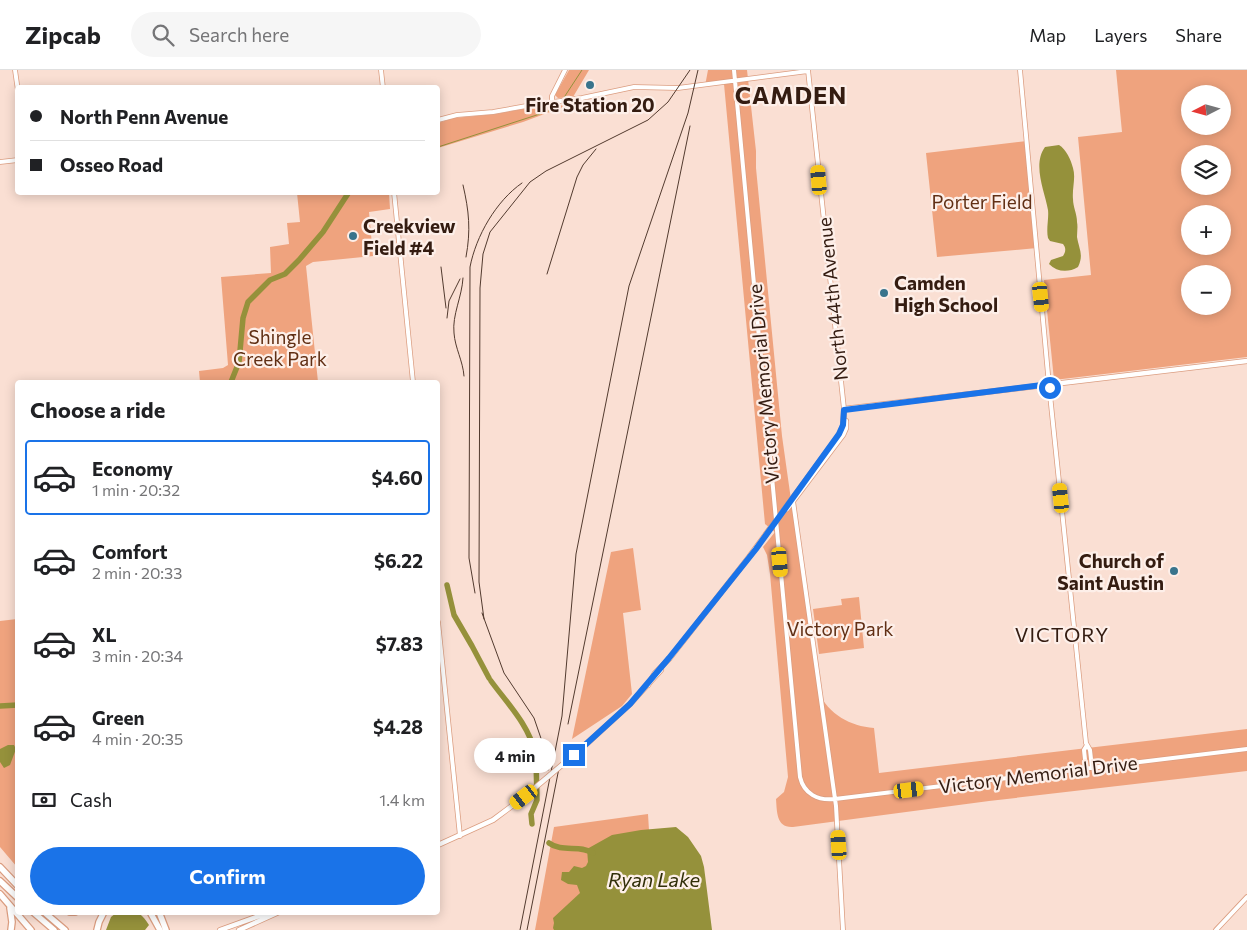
<!DOCTYPE html>
<meta charset="utf-8">
<style>
:root{--surface:#fff;--page:#f6f6f6;--text:#202124;--muted:#757577;--line:#e0e0e0;--accent:#1a73e8}
body{margin:0;font-family:Commissioner,sans-serif;background:var(--page);color:var(--text);height:100vh;display:flex;flex-direction:column;font-size:19px;white-space:nowrap}
*{box-sizing:border-box;margin:0}
p{font-size:16px;color:var(--muted)}
.icon{flex:none;width:28px;height:28px;fill:none;stroke:currentColor;stroke-width:2;stroke-linecap:round;stroke-linejoin:round}
.map{position:relative;flex:1;overflow:hidden}
.details{position:absolute;left:15px;top:310px;width:425px;height:535px;display:flex;flex-direction:column;background:var(--surface);border-radius:5px;box-shadow:0 2px 12px #0003}
.details>*{flex:none}
.top-card{position:absolute;left:15px;top:15px;width:425px;height:110px;border-radius:5px;box-shadow:0 2px 12px #0003;display:grid;align-content:center;height:110px;padding:0 15px;background:var(--surface)}
.needle{width:32px;rotate:264deg}
.buttons{position:absolute;left:1181px;top:15px;display:grid;gap:10px}
.buttons a{display:grid;place-items:center;width:50px;height:50px;border-radius:50%;background:var(--surface);box-shadow:0 2px 12px #0003;font-size:25px}
.end{position:absolute;width:22px;height:22px;margin:-11px;border:6px solid #1a73e8;background:#fff;box-shadow:0 0 0 2px #fff}
.from{border-radius:50%}
.bubble{position:absolute;height:35px;border-radius:18px;background:var(--surface);box-shadow:0 2px 12px #0003;font-size:16px;font-weight:700;line-height:35px;text-align:center}
.car{position:absolute;width:15px;height:30px;margin:-15px -8px;border-radius:6px;box-shadow:0 0 4px 1px #0007;background:linear-gradient(#f5c518 24%,#345 0 40%,#f5c518 0 76%,#345 0 86%,#f5c518 0)}
.top-card b{display:flex;align-items:center;gap:18px;height:48px;font-size:19px}
.top-card b+b{border-top:1px solid var(--line)}
.top-card i{width:12px;height:12px;background:var(--text)}
ul{padding:0;list-style:none}
li{display:flex;align-items:center;gap:15px;height:75px;margin:0 10px 8px;padding:0 5px;border:2px solid transparent;border-radius:5px}
li div{flex:1}
li b{display:block;font-size:19px}
li em{font-style:normal;font-weight:700}
li.selected{border-color:var(--accent)}
li>.icon{width:45px;height:45px;stroke-width:1.5}
h2{padding:0 15px;font-size:22px;line-height:60px}
.pay{display:flex;align-items:center;gap:12px;height:55px;padding:0 15px;font-size:19px}
.pay p{margin-inline-start:auto}
.primary-button{display:flex;gap:10px;margin-top:auto;padding:10px 15px}
.primary-button a{flex:1;height:58px;border-radius:30px;background:var(--accent);color:#fff;font-size:20px;font-weight:700;line-height:58px;text-align:center}
header{display:flex;align-items:center;gap:30px;box-sizing:border-box;height:70px;padding:0 25px;background:var(--surface);border-bottom:1px solid var(--line)}
header strong{font-size:24px}
nav{display:flex;gap:28px;margin-inline-start:auto;font-size:18px}
.search{width:350px;height:45px;background:var(--page);display:flex;align-items:center;gap:12px;box-sizing:border-box;padding:0 18px;border-radius:28px;color:var(--muted);font-size:19px}
.map>svg:first-child{display:block}
.green{fill:#efa37e;fill-rule:evenodd}
.water{fill:#95913b}
.lines{fill:none;stroke-linecap:round;stroke-linejoin:round}
.stream{stroke:#95913b;stroke-width:1}
.river{stroke:#95913b;stroke-width:5.5}
.tertiary-casing{stroke:#db9d80;stroke-width:5.5}
.secondary-casing{stroke:#db9d80;stroke-width:6}
.motorway-casing{stroke:#db9d80;stroke-width:8}
.tertiary{stroke:#fff;stroke-width:4}
.secondary{stroke:#fff;stroke-width:4.5}
.motorway{stroke:#fff;stroke-width:5.5}
.rail{stroke:#523a2e;stroke-width:1}
.secondary-bridge-casing{stroke:#db9d80;stroke-width:6;stroke-linecap:butt}
.secondary-bridge{stroke:#fff;stroke-width:4.5}
.route{stroke:#1a73e8;stroke-width:6}
.poi-dot{fill:#39748c;stroke:#fdefe9;stroke-width:2}
.labels{text-anchor:middle;dominant-baseline:central;stroke-width:4.5;stroke-linejoin:round;paint-order:stroke}
.poi-label{font-size:19px;font-weight:bold;fill:#341c11;stroke:#fdefe9;text-anchor:start}
.park-label{font-size:19px;fill:#612f14;stroke:#fdefe9}
.street-label{font-size:19px;fill:#341c11;stroke:#fdefe9}
.neighbourhood-label{font-size:20px;letter-spacing:1px;fill:#341c11;stroke:#fdefe9}
.water-label{font-size:20px;font-style:italic;fill:#312f09;stroke:#fdefe9}
.district-label{font-size:24px;font-weight:bold;letter-spacing:1px;fill:#341c11;stroke:#fdefe9}
</style>
<header>
<strong>Zipcab</strong>
<div class="search"><svg class="icon" aria-label="search" viewBox="0 0 24 24"><circle cx="10" cy="10" r="6"/><path d="M15 15l6 6"/></svg>Search here</div>
<nav><a>Map</a><a>Layers</a><a>Share</a></nav>
</header>
<div class="map">
<svg width="1247" height="860" viewBox="0 0 1247 860">
<rect width="100%" height="100%" fill="#fadfd3"/>
<!-- green -->
<path class="green" d="M569,0H589L573,27L558,28L555,25Z
M708,0H747L756,81V98L782,366L818,621C829,645 850,656 874,658L879,703L1247,659V701L989,731L793,757C776,758 777,741 776,729L784,722L788,707L770,504L767,485L763,477L775,462L765,454L724,14L705,16Z
M1116,0H1247V287L1054,310L1044,210L1091,205L1078,67L1122,62ZM1190,24H1222V56H1190ZM1190,84H1222V116H1190ZM1190,144H1222V176H1190ZM1190,204H1222V236H1190Z
M549,34L566,36L523,52L438,78V53L454,48L496,44Z
M1027,71L1037,178L937,187L926,83Z
M297,123H389L390,139L369,142L373,186L313,192L306,196L318,312H200L199,301L223,298L228,295L221,207L271,203L270,177L289,174L287,153L300,152Z
M633,478L641,540L623,543L632,624L622,636L572,669L611,482Z
M859,527L864,578L819,584L813,539L842,535L841,529Z
M17,549V797L0,777V551Z
M648,744L655,860H535L554,757Z"/>
<!-- water -->
<path class="water" d="M1059,75C1066,79 1071,90 1073,98C1076,108 1072,118 1073,129C1073,137 1077,144 1077,152C1078,157 1077,162 1077,167C1079,179 1084,185 1078,197C1068,203 1057,202 1049,194L1051,190L1063,186C1066,181 1066,178 1063,174L1050,171L1048,168C1046,159 1049,149 1048,140C1045,122 1032,95 1045,77Z
M8,675H14L16,679L10,695L4,698L0,692V679Z
M676,757L688,767L701,786L704,797L712,860H554L553,858L554,853L553,848L580,823L577,815L568,814L561,810L562,802H569L574,796L582,798L586,796L588,792L587,779L612,765L641,760Z
M116,843C134,842 138,838 149,855L145,860H106L111,847Z"/>
<g class="lines">
<!-- stream -->
<path class="stream" d="M563,29L582,0
M438,77L546,42L559,35L561,32"/>
<!-- river -->
<path class="river" d="M231,312L239,292L243,248L248,232L270,210L285,204L299,190L323,162L349,122
M447,515L454,545L472,576L489,608
M491,611C507,633 529,655 535,683
M0,636L18,635
M532,754L531,744L537,730L536,689
M549,773C562,783 580,774 593,783"/>
<defs>
<path id="tertiary" d="M15,0L18,21
M381,0L383,18
M734,0L800,707C804,724 818,731 835,729L1247,679
M808,0L844,339
M1020,0L1049,315L1086,673L1090,680L1092,698
M552,32V26L565,0
M438,50L457,45L493,42L532,35L582,28L634,17L678,18L808,1
M0,92L18,90
M394,122L413,312
M793,431L836,736L843,860
M438,552L460,766
M1086,699L1084,680L1087,675
M1216,860L1247,827"/>
<path id="secondary" d="M787,439L843,365L846,358V351
M648,615L655,603L669,589L749,487L834,372L843,358L844,339L1247,291
M582,678L630,634L661,600
M438,775L493,750L524,727
M220,860L270,842
M239,860L279,842"/>
<path id="motorway" d="M0,797L18,816
M0,811L18,828
M0,824L31,860
M10,838L12,852L11,860
M33,842L54,860
M44,842L65,860
M70,842H75
M150,842L160,860
M159,842L166,860
M97,860L99,852L104,842"/>
</defs>
<!-- tertiary casing -->
<use href="#tertiary" class="tertiary-casing"/>
<!-- secondary casing -->
<use href="#secondary" class="secondary-casing"/>
<!-- motorway casing -->
<use href="#motorway" class="motorway-casing"/>
<!-- tertiary -->
<use href="#tertiary" class="tertiary"/>
<!-- secondary -->
<use href="#secondary" class="secondary"/>
<!-- motorway -->
<use href="#motorway" class="motorway"/>
<!-- rail -->
<path class="rail" d="M463,115C469,141 471,160 466,187
M441,197L446,238
M547,204L577,107L583,95L596,79
M463,208C462,227 452,245 454,263C455,278 463,291 464,306
M447,248L449,231L460,209
M475,523L469,488L470,197C476,166 496,131 522,113
M482,543L504,603L534,648L546,683L548,700
M484,549L479,512L480,218L483,184L490,162L530,112L546,101L648,50L668,32L690,0
M568,654L690,56
M520,860L562,646L576,484L629,216L688,43L698,0
M527,860L559,698"/>
<defs>
<path id="secondary-bridge" d="M524,727L582,678"/>
</defs>
<!-- secondary-bridge casing -->
<use href="#secondary-bridge" class="secondary-bridge-casing"/>
<!-- secondary-bridge -->
<use href="#secondary-bridge" class="secondary-bridge"/>
</g>
<g class="lines">
<!-- route -->
<path class="route" d="M574,685L630,634L669,588L756,479L839,364L843,355L844,340L1050,314V318"/>
</g>
<!-- markers -->
<g class="poi-dot">
<circle cx="590" cy="15" r="5"/>
<circle cx="353" cy="166" r="5"/>
<circle cx="884" cy="223" r="5"/>
<circle cx="1174" cy="501" r="5"/>
</g>
<g class="labels">
<!-- poi labels -->
<g class="poi-label">
<text x="590" y="34" text-anchor="middle">Fire Station 20</text>
<text x="363" y="155">Creekview<tspan x="363" dy="22">Field #4</tspan></text>
<text x="894" y="212">Camden<tspan x="894" dy="22">High School</tspan></text>
<text x="1164" y="490" text-anchor="end">Church of<tspan x="1164" dy="22">Saint Austin</tspan></text>
</g>
<!-- park labels -->
<g class="park-label">
<text x="982" y="131">Porter Field</text>
<text x="280" y="266">Shingle<tspan x="280" dy="22">Creek Park</tspan></text>
<text x="840" y="558">Victory Park</text>
</g>
<!-- street labels -->
<g class="street-label">
<text transform="translate(832 229) rotate(-96)">North 44th Avenue</text>
<text transform="translate(763 314) rotate(-95)">Victory Memorial Drive</text>
<text transform="translate(1038 704) rotate(-7)">Victory Memorial Drive</text>
</g>
<!-- neighbourhood labels -->
<g class="neighbourhood-label">
<text x="1062" y="564">VICTORY</text>
</g>
<!-- water labels -->
<g class="water-label">
<text x="654" y="809">Ryan Lake</text>
</g>
<!-- district labels -->
<g class="district-label">
<text x="791" y="24">CAMDEN</text>
</g>
</g>
</svg>
<div class="buttons">
<a><svg class="needle" viewBox="-14 -14 28 28"><path d="M0-13l5 13h-10z" fill="#e53935"/><path d="M0 13l5-13h-10z" fill="#757577"/></svg></a>
<a><svg class="icon" aria-label="layers" viewBox="0 0 24 24"><path d="M12 4l9 5-9 5-9-5zM3 14l9 5 9-5"/></svg></a>
<a>+</a>
<a>−</a>
</div>
<i class="end from" style="left:1050px;top:318px"></i>
<i class="end" style="left:574px;top:685px"></i>
<div class="bubble" style="left:474px;top:668px;width:82px">4 min</div>
<i class="car" style="left:819px;top:110px;rotate:355deg"></i>
<i class="car" style="left:1041px;top:227px;rotate:174deg"></i>
<i class="car" style="left:1061px;top:428px;rotate:354deg"></i>
<i class="car" style="left:780px;top:492px;rotate:175deg"></i>
<i class="car" style="left:909px;top:720px;rotate:83deg"></i>
<i class="car" style="left:524px;top:727px;rotate:233deg"></i>
<i class="car" style="left:839px;top:775px;rotate:356deg"></i>
<div class="top-card">
<b><i class="from"></i>North Penn Avenue</b>
<b><i></i>Osseo Road</b>
</div>
<section class="details">
<h2>Choose a ride</h2>
<ul>
<li class="selected"><svg class="icon" aria-label="car" viewBox="0 0 24 24"><path d="M5 17H2v-5l4-1 3-4h7l3 4 3 1v5h-3M9 17h6M6 11h13"/><circle cx="7" cy="17" r="2"/><circle cx="17" cy="17" r="2"/></svg><div><b>Economy</b><p>1 min · 20:32</p></div><em>$4.60</em></li>
<li><svg class="icon" aria-label="car" viewBox="0 0 24 24"><path d="M5 17H2v-5l4-1 3-4h7l3 4 3 1v5h-3M9 17h6M6 11h13"/><circle cx="7" cy="17" r="2"/><circle cx="17" cy="17" r="2"/></svg><div><b>Comfort</b><p>2 min · 20:33</p></div><em>$6.22</em></li>
<li><svg class="icon" aria-label="car" viewBox="0 0 24 24"><path d="M5 17H2v-5l4-1 3-4h7l3 4 3 1v5h-3M9 17h6M6 11h13"/><circle cx="7" cy="17" r="2"/><circle cx="17" cy="17" r="2"/></svg><div><b>XL</b><p>3 min · 20:34</p></div><em>$7.83</em></li>
<li><svg class="icon" aria-label="car" viewBox="0 0 24 24"><path d="M5 17H2v-5l4-1 3-4h7l3 4 3 1v5h-3M9 17h6M6 11h13"/><circle cx="7" cy="17" r="2"/><circle cx="17" cy="17" r="2"/></svg><div><b>Green</b><p>4 min · 20:35</p></div><em>$4.28</em></li>
</ul>
<div class="pay"><svg class="icon" aria-label="cash" viewBox="0 0 24 24"><path d="M3 7h18v10H3z"/><circle cx="12" cy="12" r="2"/></svg>Cash<p>1.4 km</p></div>
<div class="primary-button"><a>Confirm</a></div>
</section>
</div>
